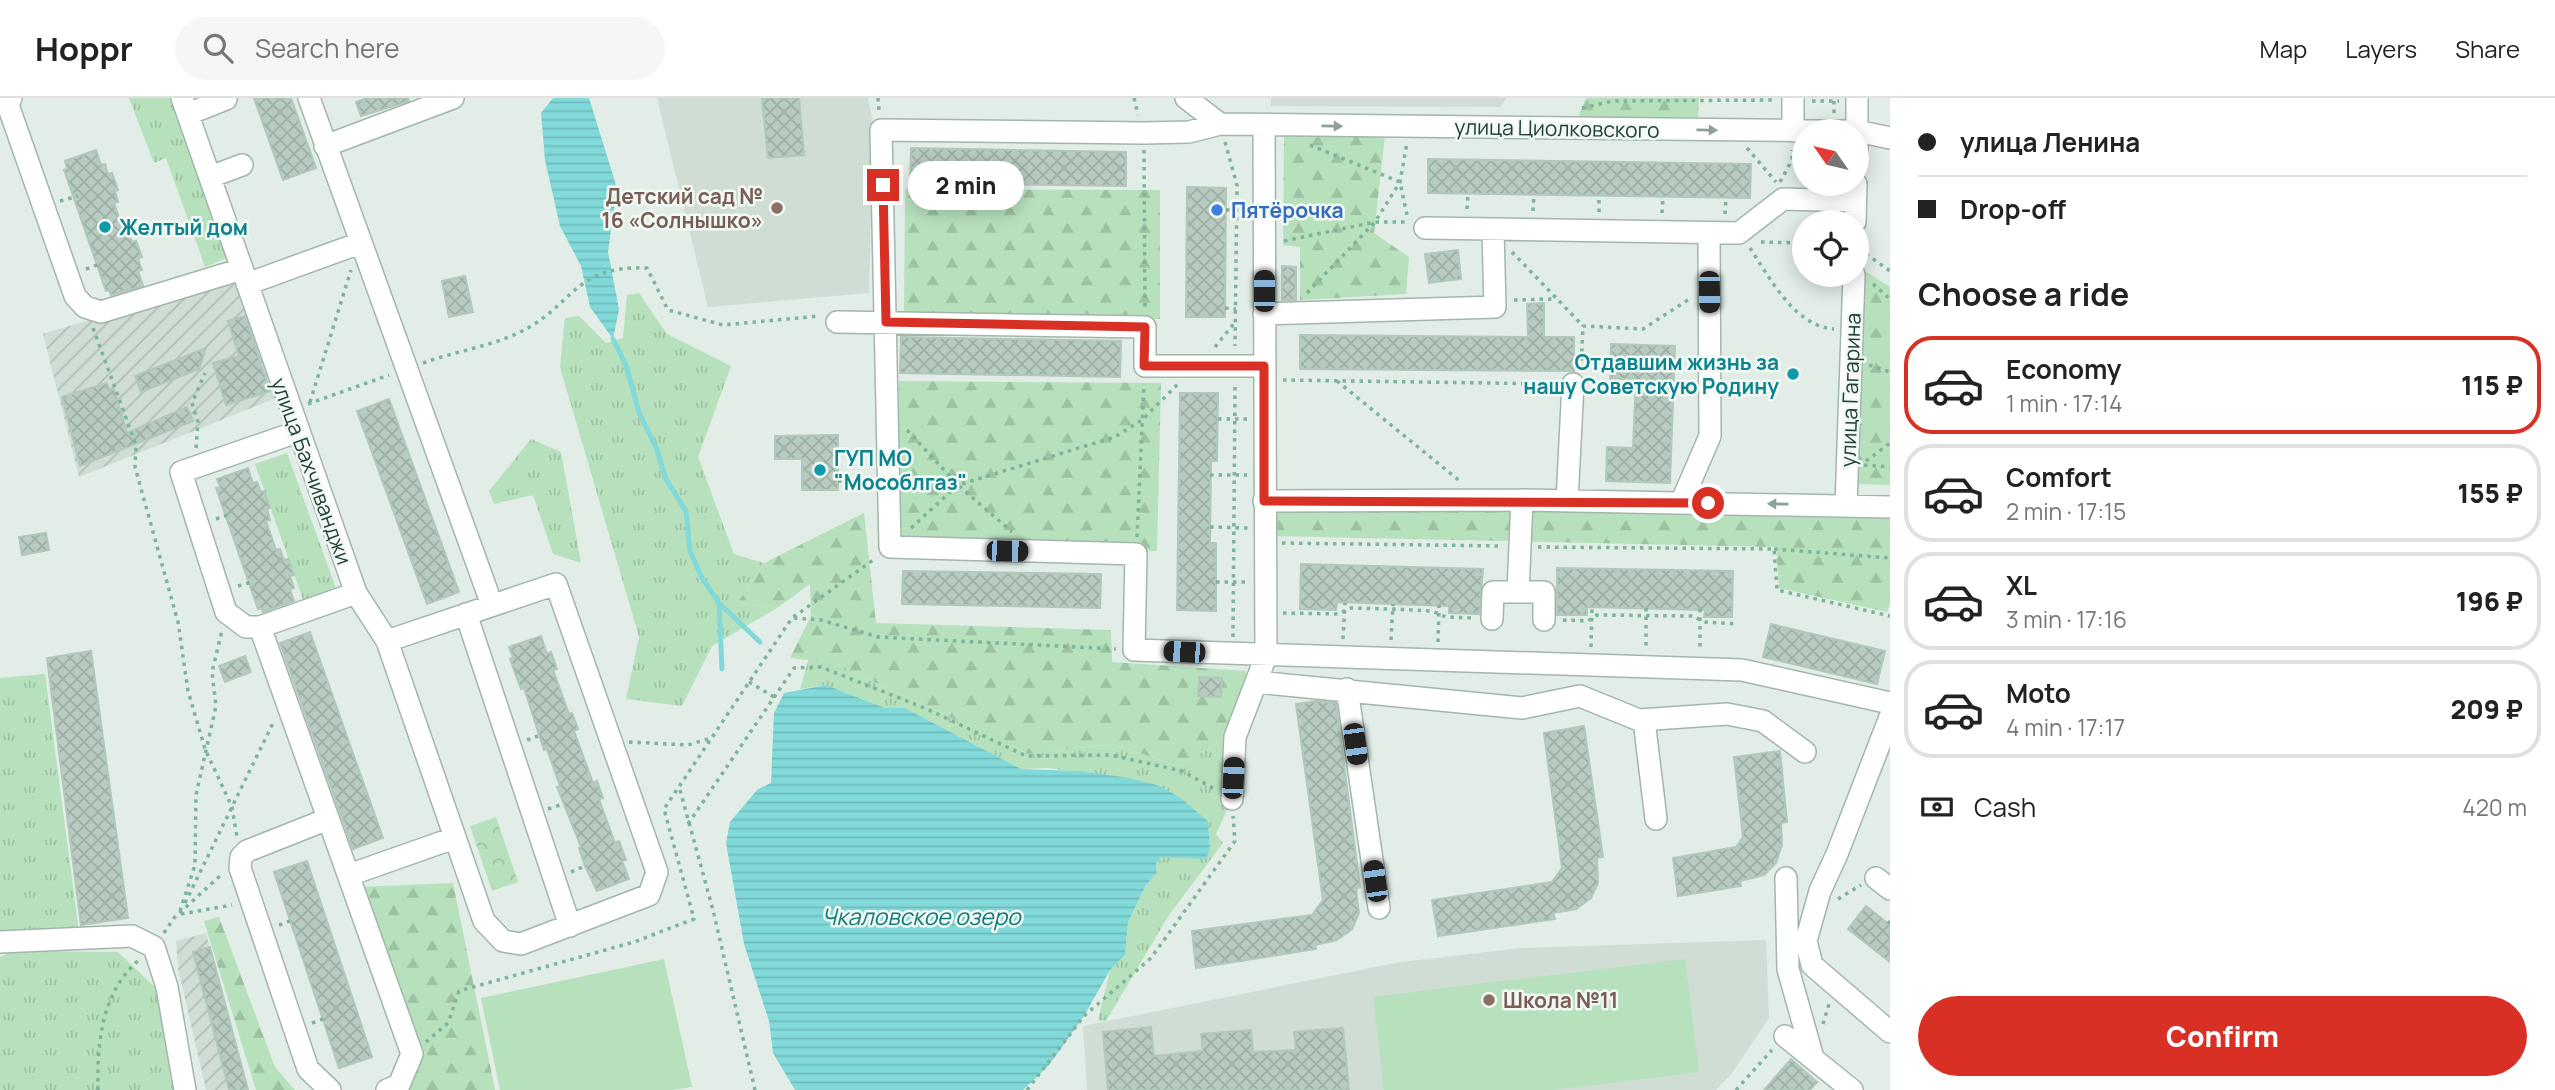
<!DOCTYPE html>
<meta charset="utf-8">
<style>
:root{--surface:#fff;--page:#f6f6f6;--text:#222;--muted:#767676;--line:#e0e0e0;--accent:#d93025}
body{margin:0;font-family:Manrope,sans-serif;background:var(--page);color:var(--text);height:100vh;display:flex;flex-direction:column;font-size:26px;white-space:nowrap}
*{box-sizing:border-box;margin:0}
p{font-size:23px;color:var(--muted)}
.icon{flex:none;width:38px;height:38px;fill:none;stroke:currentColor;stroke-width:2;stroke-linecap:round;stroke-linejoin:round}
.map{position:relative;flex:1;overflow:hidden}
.panel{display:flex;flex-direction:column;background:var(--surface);width:665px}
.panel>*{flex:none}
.top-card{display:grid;align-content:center;height:154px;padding:0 28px;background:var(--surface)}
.needle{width:46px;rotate:304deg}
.buttons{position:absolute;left:1792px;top:21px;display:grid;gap:14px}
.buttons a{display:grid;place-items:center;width:77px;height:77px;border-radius:50%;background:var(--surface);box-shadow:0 4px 18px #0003;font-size:35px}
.end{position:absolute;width:32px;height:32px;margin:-16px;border:9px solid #d93025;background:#fff;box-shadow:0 0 0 4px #fff}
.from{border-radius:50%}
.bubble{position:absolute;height:49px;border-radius:24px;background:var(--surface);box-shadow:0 4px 18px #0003;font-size:23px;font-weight:800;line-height:49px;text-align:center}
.car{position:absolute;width:21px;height:42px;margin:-21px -10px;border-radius:9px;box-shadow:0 0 5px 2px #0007;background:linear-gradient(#222 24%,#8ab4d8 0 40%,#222 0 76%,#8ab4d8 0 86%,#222 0)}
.top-card b{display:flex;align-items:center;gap:24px;height:66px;font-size:26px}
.top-card b+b{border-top:2px solid var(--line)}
.top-card i{width:18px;height:18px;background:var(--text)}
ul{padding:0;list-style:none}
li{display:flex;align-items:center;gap:21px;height:98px;margin:0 14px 10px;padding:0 14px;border:4px solid var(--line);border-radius:28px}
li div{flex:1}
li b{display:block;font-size:26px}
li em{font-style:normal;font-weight:800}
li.current{border-color:var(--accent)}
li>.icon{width:63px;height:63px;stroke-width:1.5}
h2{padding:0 28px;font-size:32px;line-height:84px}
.pay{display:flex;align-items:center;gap:18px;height:77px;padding:0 28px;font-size:26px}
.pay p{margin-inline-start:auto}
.primary-button{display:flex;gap:14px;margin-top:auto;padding:14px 28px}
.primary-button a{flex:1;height:80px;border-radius:42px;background:var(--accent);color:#fff;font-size:28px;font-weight:800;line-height:80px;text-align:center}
header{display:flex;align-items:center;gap:42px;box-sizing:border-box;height:98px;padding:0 35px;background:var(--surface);border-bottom:2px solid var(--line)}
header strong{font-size:33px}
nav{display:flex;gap:38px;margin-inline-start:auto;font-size:24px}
.search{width:490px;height:63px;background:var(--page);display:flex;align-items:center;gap:18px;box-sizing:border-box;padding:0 24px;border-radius:38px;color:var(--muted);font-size:26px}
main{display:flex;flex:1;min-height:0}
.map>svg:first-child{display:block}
.built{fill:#cfddd4}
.industrial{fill:url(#industrial-furrows)}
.grass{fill:url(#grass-tufts)}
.forest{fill:url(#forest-firs)}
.park{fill:url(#park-crowns)}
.garden{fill:#b7e1bc}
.water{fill:url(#water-rules)}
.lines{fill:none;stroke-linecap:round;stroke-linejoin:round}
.stream{stroke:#82d9d9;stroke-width:5}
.building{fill:url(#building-cross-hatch);stroke:#b2c8bb;stroke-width:2}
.minor-casing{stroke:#a3b6ac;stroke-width:24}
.path{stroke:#7db49a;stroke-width:3.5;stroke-dasharray:3.5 5;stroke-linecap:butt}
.minor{stroke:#fff;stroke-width:21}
.oneway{fill:#8fa098}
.route{stroke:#d93025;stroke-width:9}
.education-dot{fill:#8d6e63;stroke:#f2f9f4;stroke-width:2.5}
.shop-dot{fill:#3f7fe0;stroke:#f2f9f4;stroke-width:2.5}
.culture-dot{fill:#0f9aa8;stroke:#f2f9f4;stroke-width:2.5}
.labels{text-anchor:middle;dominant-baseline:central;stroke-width:5;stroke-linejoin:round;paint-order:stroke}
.street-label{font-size:21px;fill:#1f4032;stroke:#f2f9f4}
.education-label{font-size:21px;font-weight:bold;fill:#785e54;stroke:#f2f9f4;text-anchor:end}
.shop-label{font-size:21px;font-weight:bold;fill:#366cbe;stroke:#f2f9f4;text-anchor:start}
.culture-label{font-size:21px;font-weight:bold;fill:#0d838f;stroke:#f2f9f4;text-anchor:start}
.water-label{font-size:23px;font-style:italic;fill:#127c7d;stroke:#f2f9f4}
</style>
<header>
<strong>Hoppr</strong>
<div class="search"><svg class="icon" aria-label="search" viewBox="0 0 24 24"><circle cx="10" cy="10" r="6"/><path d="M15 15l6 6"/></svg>Search here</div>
<nav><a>Map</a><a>Layers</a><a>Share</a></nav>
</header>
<main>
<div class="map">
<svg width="1890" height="992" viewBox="0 0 1890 992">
<defs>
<pattern id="industrial-furrows" width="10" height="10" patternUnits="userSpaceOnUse" patternTransform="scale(1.75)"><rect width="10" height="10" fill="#cfddd4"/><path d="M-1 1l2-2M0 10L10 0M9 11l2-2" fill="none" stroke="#b1bfb6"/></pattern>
<pattern id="grass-tufts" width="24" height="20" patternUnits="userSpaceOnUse" patternTransform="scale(1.75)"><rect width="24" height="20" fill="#b7e1bc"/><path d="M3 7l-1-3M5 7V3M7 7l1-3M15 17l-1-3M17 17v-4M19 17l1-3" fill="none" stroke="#9dc2a2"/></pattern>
<pattern id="forest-firs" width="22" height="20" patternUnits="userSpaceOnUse" patternTransform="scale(1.75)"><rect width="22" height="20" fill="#b7e1bc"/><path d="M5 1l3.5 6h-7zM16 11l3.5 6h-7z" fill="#9dc2a2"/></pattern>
<pattern id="park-crowns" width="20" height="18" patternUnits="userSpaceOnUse" patternTransform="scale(1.75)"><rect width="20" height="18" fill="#b7e1bc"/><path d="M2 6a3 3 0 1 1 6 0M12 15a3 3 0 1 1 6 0" fill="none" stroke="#9dc2a2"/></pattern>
<pattern id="water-rules" width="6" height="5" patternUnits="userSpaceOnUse" patternTransform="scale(1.75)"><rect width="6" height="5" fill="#82d9d9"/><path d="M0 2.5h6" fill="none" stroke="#70bbbb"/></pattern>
<pattern id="building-cross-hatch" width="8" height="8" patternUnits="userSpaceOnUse" patternTransform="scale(1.75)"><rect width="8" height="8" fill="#b8cbc1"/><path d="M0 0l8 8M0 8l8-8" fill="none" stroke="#9eafa6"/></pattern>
</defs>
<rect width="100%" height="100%" fill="#e1ede6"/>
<!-- built -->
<path class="built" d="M657,0H868L873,24L869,195L708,209Z
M1271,0H1506L1501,9L1271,8Z
M1766,842L1769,920L1732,975L1716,992H1087L1083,928L1401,864L1522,850Z"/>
<!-- industrial -->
<path class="industrial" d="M239,176L281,298L79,379L43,236Z
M206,835L248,992H206L178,870L176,843Z"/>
<!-- grass -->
<path class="grass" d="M129,0H176L230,150L227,160L205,169L166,60L154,65Z
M639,195L667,236L731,268L698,359L734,456L764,465L738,504L777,510L712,548L682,608L626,601L639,539L560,269L565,220L579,218L606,245L623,240L627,197Z
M531,341L561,354L581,465L553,456L533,397L494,406L489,393Z
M287,355L338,496L305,507L255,366Z
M809,560L834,565L1028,656L1112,646L1179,668L1230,638L1232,701L1216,736L1223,745L1169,817L1106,923L1098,922L1110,872L1125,857L1128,824L1146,787L1157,775L1156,765L1162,759L1210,751L1208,723L1182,701L1130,680L1047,670L1021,671L905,610H885L826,587L800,591Z
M45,576L79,834L0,837V580Z
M13,853L118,854L155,889L176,992H0V859Z"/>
<!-- forest -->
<path class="forest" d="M1586,0H1699L1698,19H1578Z
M1284,36L1385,38L1374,135L1409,159L1406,196L1300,202V149L1283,147Z
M905,91L1160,92V221L904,219Z
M1862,171L1890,189V387L1853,386Z
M899,283L1161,285L1157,453L897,443Z
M1274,411L1846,414L1890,419V505L1887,514L1779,490L1776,449L1274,438Z
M864,415L876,525L1111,532L1112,564L1246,573L1245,617L1230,638L1179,668L1112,646L1028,656L834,565L790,560L811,518L810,486L777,510L738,504L764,465Z
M453,785L495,992H400L419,962L360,789Z
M219,819L275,969L295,992H256L204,823Z"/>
<!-- park -->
<path class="park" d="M496,719L518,784L492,793L470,728Z"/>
<!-- garden -->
<path class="garden" d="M664,861L692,989L672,992H500L481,900Z
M1685,861L1699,974L1551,992H1384L1373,899Z"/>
<!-- water -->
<path class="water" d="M553,0H589L617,90L608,154L619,211L613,241L590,209L581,168L560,128L545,62L541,15Z
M826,587L885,610H905L1021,671L1079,673L1130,680L1160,688L1182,701L1208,723L1210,751L1206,761L1162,759L1156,765L1157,775L1146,787L1128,824L1125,857L1110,872L1084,918L1049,967L1023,992H795L773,955L769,923L744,846L726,745L730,724L758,691L771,685L774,615L784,595Z"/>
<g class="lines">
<!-- stream -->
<path class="stream" d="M613,241L626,267L639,315L656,349L666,381L686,413L690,453L702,480L719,505L760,544
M719,505L722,571"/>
</g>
<!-- building -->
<path class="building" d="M254,0H291L316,70L283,82Z
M367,0H408L409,3L361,18L356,4Z
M762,0H799L804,57L768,60Z
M911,50L1126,54V88L910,85Z
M96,52L101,67L105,66L108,76L112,75L118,92L115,93L118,104L114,105L124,134L128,133L132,144L136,143L142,159L138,161L142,172L138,173L143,188L111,197L109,192L106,193L64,72L67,71L65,63Z
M1428,61L1751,66L1750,100L1428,95Z
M1187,89L1226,90L1225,219H1186Z
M1458,152L1461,181L1429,185L1425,156Z
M1282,168L1296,169V202H1282Z
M465,178L473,214L449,219L442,183Z
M1544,205V239H1574V273L1300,271V237L1528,239L1527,206Z
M245,218L270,293L226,307L213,265L239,258L228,223Z
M901,239L1121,243L1120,279L900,275Z
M1611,246L1675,248L1670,385L1606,383L1607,349L1633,350L1636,281H1610Z
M206,250L199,271L141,294L135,278Z
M107,285L110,293L114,291L127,335L187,309L193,323L80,368L62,299Z
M1180,295H1218L1217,363H1211L1210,445H1216V513L1177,512Z
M389,301L459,494L427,506L357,313Z
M838,337V392H802V361H775V338Z
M248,370L253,385L257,384L261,394L264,393L270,410L267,411L270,422L266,423L276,452L280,451L284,462L288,461L294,477L290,478L294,490L290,491L294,503L263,514L261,510L258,511L216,390L220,389L217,381Z
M46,435L49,452L22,457L19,439Z
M1301,466L1483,471L1479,516L1449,515V508L1337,504L1336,512L1300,511Z
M1557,470L1733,473L1732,519H1704L1705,512L1587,509V517H1557Z
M903,473L1101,476L1100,510L902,506Z
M1771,526L1885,553L1877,586L1763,559Z
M310,534L383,740L353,751L280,545Z
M541,538L547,556L551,554L557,571L553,572L569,616L572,615L578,631L574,633L593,685L597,683L603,700L599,701L615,745L619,743L626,762L622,763L629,781L597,793L585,768L579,750L581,749L557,689L560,688L547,651L544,652L524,590L521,591L510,561L513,559L509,549Z
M91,553L128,820L81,827L47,560Z
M245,558L251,574L225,584L219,568Z
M1199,579L1222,580L1221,599L1198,598Z
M1316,603L1336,605L1360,789L1356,791L1359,815L1352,831L1337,842L1315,847L1316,851L1196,870L1192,833L1312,817L1323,802L1296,606Z
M1584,628L1603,759L1597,760L1598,785L1591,800L1576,811L1553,815L1555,821L1438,838L1432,802L1552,784L1562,770L1544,635Z
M1780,653L1787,724L1781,725L1782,747L1776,765L1764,777L1740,783L1741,788L1678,798L1673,760L1736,749L1743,739L1734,659Z
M307,763L372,959L339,970L274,774Z
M1866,808L1890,827V864L1848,831Z
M210,849L248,992H229L193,854Z
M1151,929L1154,958L1203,953L1201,936L1251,932L1253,954L1296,952L1294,934L1343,930L1349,992H1108L1103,934Z
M1791,961L1817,984L1810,992H1764Z"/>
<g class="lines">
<defs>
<path id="minor" d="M11,0L8,7L75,198L85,209L101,214L242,171
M182,0L356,495L387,543L484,823L503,843L521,846L649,797L657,774L556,486L387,543
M309,0L492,507
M1186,0L1220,26
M188,16L226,1
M1793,33V0
M1850,33L1220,26L1189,34L1143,35L881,32L890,449L1136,456L1134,552L1742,572L1890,605
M1857,33L1890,40
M325,48L453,0
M1857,57V0
M210,79L242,67
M1855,124L1856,86
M1425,130L1739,135L1783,101L1855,103
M247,186L360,145
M1264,216L1495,209L1493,132
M837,224L1145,229V268H1264
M297,334L181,374L226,514L246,529H260L356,495
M1264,403L1522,402L1890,409
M1567,403L1573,286
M1681,405L1710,338L1709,135
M1846,407L1854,177
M1518,494L1522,402
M466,516L570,828
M1492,521L1493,494H1544V522
M260,529L412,956L399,987L387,992
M1256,584L1522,610L1580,598L1639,622L1727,616L1763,623L1805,654
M1347,591L1379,810
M1890,619L1837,756L1820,793L1806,843L1812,867L1890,934
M1644,622L1656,721
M1232,701L1235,639L1266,558L1264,27
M328,721L247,753L241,759L240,770L308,971L330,992
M349,777L454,740
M1786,780L1788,871L1813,960
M1876,780L1890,791
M0,844L132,838L154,849L167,889L185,992
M1785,938L1852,992"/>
</defs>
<!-- minor casing -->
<use href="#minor" class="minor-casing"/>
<!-- path -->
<path class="path" d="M878,0L879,12
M1134,0L1138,17
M1812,3H1839
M1582,10L1613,3L1776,2
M1834,15V0
M1225,44L1237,87L1235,248
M1310,47L1400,84L1408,122
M1747,50L1776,84
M1144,52L1145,212
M1780,84L1792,62V52
M60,103L78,98
M1467,111L1468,95
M1226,112H1245
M1533,113L1534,96
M1599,114V97
M1662,115L1663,98
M1725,116L1726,99
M1284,143L1375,124H1407
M1761,144L1804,145
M1750,150C1770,180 1794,228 1834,231
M1512,154L1583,228
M1866,156L1890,173
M1865,162V139
M86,171L100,166
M1873,186L1890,201
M1307,195L1375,124L1400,84L1407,45
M1514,202L1554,201
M1225,210L1236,211
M93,230L136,347L135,369L178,524L188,593L205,651L232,709L237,739
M1215,249L1236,223
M423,265C453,254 487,249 516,236C574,210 571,167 647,170L668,212L723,227L819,218
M1869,267L1890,274
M1581,271L1583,228L1643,231L1691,200
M1283,282L1556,286
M1337,283L1461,384
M310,304L351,172
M308,306L389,277
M1218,321H1247
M907,332L958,387L1012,434
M196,350L198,324L192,305L205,275
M1866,363L1890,345
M1864,367L1890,369
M1210,377H1247
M838,383H871
M216,421L231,416
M1210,429L1248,430
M911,430L958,387L1115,339L1142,322L1178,286
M1137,439L1144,286
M1282,445L1502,448
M1538,449L1774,451L1777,492L1890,518
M1774,451L1890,460
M1216,484H1249
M238,488L252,484
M1646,510V550
M1700,511V551
M1283,515L1338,516L1351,510L1392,511L1432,513L1446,519L1472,520
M794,520L821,522L878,539L1116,551
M1563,522L1588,523L1597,517L1692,518L1705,524L1736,526
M1233,539L1235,288
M1343,541L1345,505
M1391,542L1393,506
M1438,544L1439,507
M1591,549L1592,509
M749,584L774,599
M527,642L538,638
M629,644L688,647L708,641
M680,692L713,812L755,992
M548,711L563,706
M688,726L794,570L821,569L927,611L1026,658L1111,657L1182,673L1213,690
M571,774L585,768
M1838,801L1861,787
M185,805L274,623
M180,813L195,767L196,697L216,608L212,574L222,533
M181,816L232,807
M1888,826L1890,823
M279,827L290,823
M164,835L174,820L222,776
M312,925L323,921
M1823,926L1829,906
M426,944L448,925L459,893L634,844L694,821L664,711L792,520L876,460
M98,992C97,945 101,894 140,861
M1027,992L1084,918L1151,860L1235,743L1233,718
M1736,992L1772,952"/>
<!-- minor -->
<use href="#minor" class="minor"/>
</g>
<!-- one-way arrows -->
<defs><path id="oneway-solid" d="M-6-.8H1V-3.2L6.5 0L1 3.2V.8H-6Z" transform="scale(1.75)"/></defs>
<g class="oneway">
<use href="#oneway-solid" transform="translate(1332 28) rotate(1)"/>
<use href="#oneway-solid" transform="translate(1707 32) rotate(1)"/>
<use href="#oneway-solid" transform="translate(1778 406) rotate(-179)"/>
</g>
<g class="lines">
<!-- route -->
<path class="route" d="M883,87L886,224L1145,229L1144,268H1264V403L1708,405"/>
</g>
<!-- markers -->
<g class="education-dot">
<circle cx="777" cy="110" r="7"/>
<circle cx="1489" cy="902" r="7"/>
</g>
<circle class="shop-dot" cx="1217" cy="112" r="7"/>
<g class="culture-dot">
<circle cx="105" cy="129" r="7"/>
<circle cx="1793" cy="276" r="7"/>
<circle cx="820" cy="372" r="7"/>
</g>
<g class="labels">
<!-- street labels -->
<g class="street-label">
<text transform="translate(1557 30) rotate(1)">улица Циолковского</text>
<text transform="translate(1850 292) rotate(-88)">улица Гагарина</text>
<text transform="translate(312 373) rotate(70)">улица Бахчиванджи</text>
</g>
<!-- education labels -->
<g class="education-label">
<text x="763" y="98">Детский сад №<tspan x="763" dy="24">16 «Солнышко»</tspan></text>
<text x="1503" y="902" text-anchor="start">Школа №11</text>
</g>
<!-- shop labels -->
<g class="shop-label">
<text x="1231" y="112">Пятёрочка</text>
</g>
<!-- culture labels -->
<g class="culture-label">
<text x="119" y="129">Желтый дом</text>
<text x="1779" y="264" text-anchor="end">Отдавшим жизнь за<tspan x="1779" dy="24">нашу Советскую Родину</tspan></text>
<text x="834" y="360">ГУП МО<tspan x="834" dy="24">"Мособлгаз"</tspan></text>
</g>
<!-- water labels -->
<g class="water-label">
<text x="921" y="818">Чкаловское озеро</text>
</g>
</g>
</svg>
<div class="buttons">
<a><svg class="needle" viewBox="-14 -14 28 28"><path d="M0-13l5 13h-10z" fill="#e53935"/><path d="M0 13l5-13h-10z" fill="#767676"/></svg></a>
<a><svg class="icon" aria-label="locate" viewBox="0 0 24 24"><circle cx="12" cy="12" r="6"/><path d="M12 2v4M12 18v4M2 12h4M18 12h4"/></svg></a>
</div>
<i class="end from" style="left:1708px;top:405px"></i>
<i class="end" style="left:883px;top:87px"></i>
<div class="bubble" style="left:908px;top:63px;width:116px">2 min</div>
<i class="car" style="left:1264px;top:193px;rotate:0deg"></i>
<i class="car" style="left:1709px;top:194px;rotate:179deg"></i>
<i class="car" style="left:1007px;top:453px;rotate:91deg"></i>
<i class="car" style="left:1184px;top:554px;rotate:273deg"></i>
<i class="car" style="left:1355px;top:646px;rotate:172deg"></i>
<i class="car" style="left:1233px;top:680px;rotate:3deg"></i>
<i class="car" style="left:1375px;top:783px;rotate:352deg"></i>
</div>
<section class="panel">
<div class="top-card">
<b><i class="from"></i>улица Ленина</b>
<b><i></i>Drop-off</b>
</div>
<h2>Choose a ride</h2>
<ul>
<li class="current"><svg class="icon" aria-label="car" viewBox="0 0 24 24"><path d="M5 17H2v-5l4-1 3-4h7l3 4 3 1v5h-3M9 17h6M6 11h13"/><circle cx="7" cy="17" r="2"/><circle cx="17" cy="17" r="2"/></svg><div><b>Economy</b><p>1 min · 17:14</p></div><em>115 ₽</em></li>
<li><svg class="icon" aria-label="car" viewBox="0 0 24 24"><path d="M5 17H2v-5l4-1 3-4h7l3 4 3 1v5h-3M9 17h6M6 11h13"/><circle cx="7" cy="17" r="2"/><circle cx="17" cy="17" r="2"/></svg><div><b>Comfort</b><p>2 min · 17:15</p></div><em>155 ₽</em></li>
<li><svg class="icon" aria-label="car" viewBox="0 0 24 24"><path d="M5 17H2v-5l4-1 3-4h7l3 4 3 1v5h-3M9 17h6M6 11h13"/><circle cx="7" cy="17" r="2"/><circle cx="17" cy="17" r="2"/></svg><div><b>XL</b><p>3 min · 17:16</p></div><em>196 ₽</em></li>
<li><svg class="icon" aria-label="car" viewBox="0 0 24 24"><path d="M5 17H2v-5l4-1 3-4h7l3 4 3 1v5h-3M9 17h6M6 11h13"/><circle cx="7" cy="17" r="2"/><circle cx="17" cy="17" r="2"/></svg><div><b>Moto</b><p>4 min · 17:17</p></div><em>209 ₽</em></li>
</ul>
<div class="pay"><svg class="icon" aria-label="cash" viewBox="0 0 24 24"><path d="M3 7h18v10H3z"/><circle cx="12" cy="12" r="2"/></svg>Cash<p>420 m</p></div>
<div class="primary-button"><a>Confirm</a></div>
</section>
</main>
